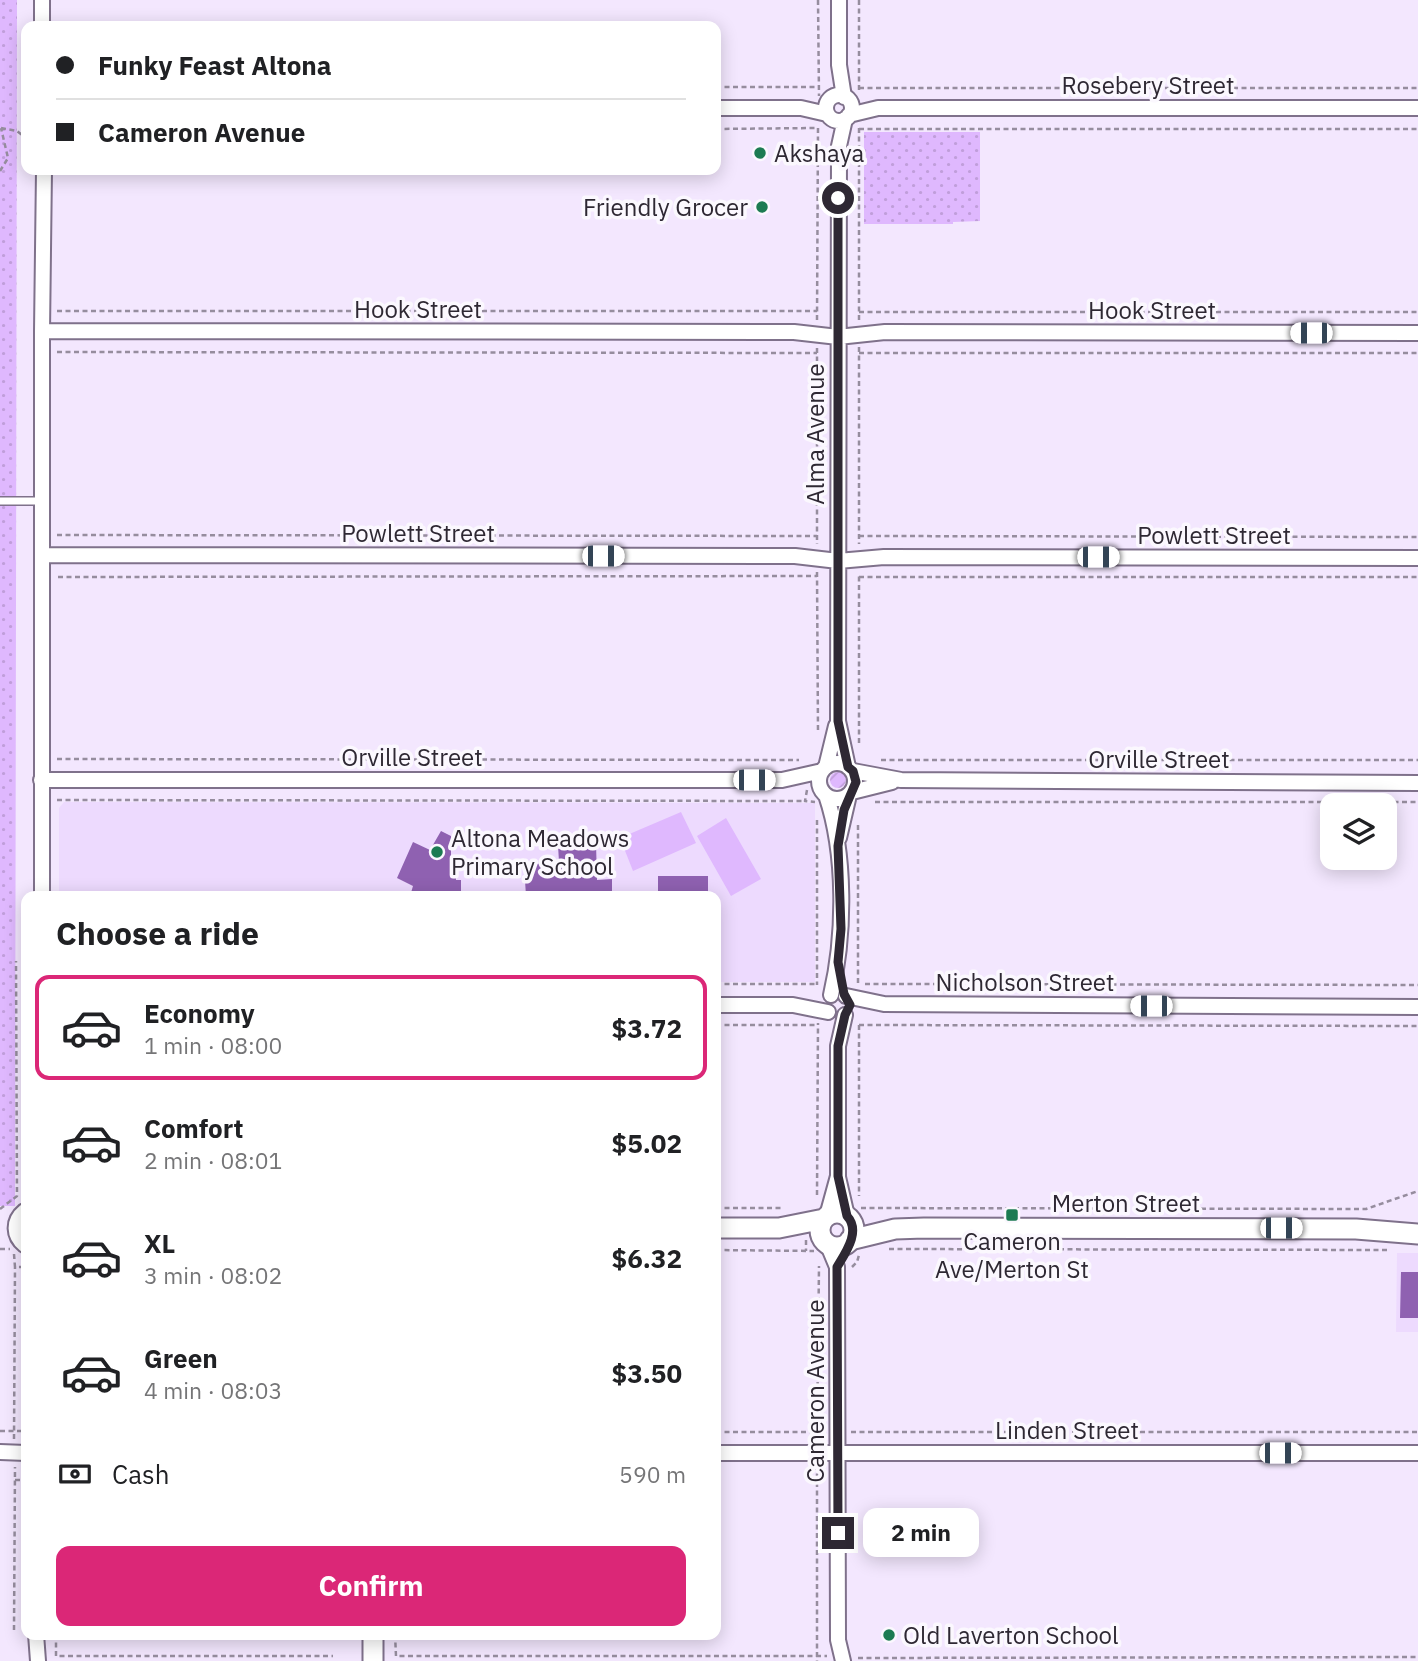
<!DOCTYPE html>
<meta charset="utf-8">
<style>
:root{--surface:#fff;--page:#f6f6f6;--text:#202124;--muted:#757577;--line:#e0e0e0;--accent:#db2777}
body{margin:0;font-family:"IBM Plex Sans",sans-serif;background:var(--page);color:var(--text);height:100vh;display:flex;flex-direction:column;font-size:26px;white-space:nowrap}
*{box-sizing:border-box;margin:0}
p{font-size:23px;color:var(--muted)}
.icon{flex:none;width:38px;height:38px;fill:none;stroke:currentColor;stroke-width:2;stroke-linecap:round;stroke-linejoin:round}
.map{position:relative;flex:1;overflow:hidden}
.drawer{position:absolute;left:21px;top:891px;width:700px;height:749px;display:flex;flex-direction:column;background:var(--surface);border-radius:14px;box-shadow:0 4px 18px #0003}
.drawer>*{flex:none}
.guide{position:absolute;left:21px;top:21px;width:700px;height:154px;border-radius:14px;box-shadow:0 4px 18px #0003;display:grid;align-content:center;height:154px;padding:0 35px;background:var(--surface)}
.fabs{position:absolute;left:1320px;top:793px;display:grid;gap:14px}
.fabs a{display:grid;place-items:center;width:77px;height:77px;border-radius:14px;background:var(--surface);box-shadow:0 4px 18px #0003;font-size:35px}
.end{position:absolute;width:32px;height:32px;margin:-16px;border:9px solid #2e2833;background:#fff;box-shadow:0 0 0 4px #fff}
.from{border-radius:50%}
.bubble{position:absolute;height:49px;border-radius:14px;background:var(--surface);box-shadow:0 4px 18px #0003;font-size:23px;font-weight:700;line-height:49px;text-align:center}
.car{position:absolute;width:21px;height:42px;margin:-21px -10px;border-radius:9px;box-shadow:0 0 5px 2px #0007;background:linear-gradient(#fff 24%,#345 0 40%,#fff 0 76%,#345 0 86%,#fff 0)}
.guide b{display:flex;align-items:center;gap:24px;height:66px;font-size:26px}
.guide b+b{border-top:2px solid var(--line)}
.guide i{width:18px;height:18px;background:var(--text)}
ul{padding:0;list-style:none}
li{display:flex;align-items:center;gap:21px;height:105px;margin:0 14px 10px;padding:0 21px;border:4px solid transparent;border-radius:14px}
li div{flex:1}
li b{display:block;font-size:26px}
li em{font-style:normal;font-weight:700}
li.on{border-color:var(--accent)}
li>.icon{width:63px;height:63px;stroke-width:1.5}
h2{padding:0 35px;font-size:32px;line-height:84px}
.pay{display:flex;align-items:center;gap:18px;height:77px;padding:0 35px;font-size:26px}
.pay p{margin-inline-start:auto}
.primary-button{display:flex;gap:14px;margin-top:auto;padding:14px 35px}
.primary-button a{flex:1;height:80px;border-radius:14px;background:var(--accent);color:#fff;font-size:28px;font-weight:700;line-height:80px;text-align:center}
.map>svg:first-child{display:block}
.built{fill:#eddafe}
.grass{fill:#dfb8fe}
.park{fill:url(#park-dots)}
.garden{fill:url(#garden-furrows)}
.building{fill:#8f61b1}
.lines{fill:none;stroke-linecap:round;stroke-linejoin:round}
.lane-casing{stroke:#7f718b;stroke-width:10}
.street-casing{stroke:#7f718b;stroke-width:18}
.secondary-casing{stroke:#7f718b;stroke-width:23}
.path{stroke:#968d9e;stroke-width:2.5;stroke-dasharray:5 3.5;stroke-linecap:butt}
.lane{stroke:#fff;stroke-width:7}
.street{stroke:#fff;stroke-width:14}
.secondary{stroke:#fff;stroke-width:19}
.route{stroke:#2e2833;stroke-width:9}
.poi-dot{fill:#1c7b52;stroke:#fbf8fe;stroke-width:2.5}
.labels{text-anchor:middle;dominant-baseline:central;stroke-width:7;stroke-linejoin:round;paint-order:stroke}
.street-label{font-size:24px;fill:#2e2833;stroke:#fbf8fe}
.poi-label{font-size:24px;fill:#2e2833;stroke:#fbf8fe;text-anchor:start}
</style>
<div class="map">
<svg width="1418" height="1661" viewBox="0 0 1418 1661">
<defs>
<pattern id="park-dots" width="8" height="8" patternUnits="userSpaceOnUse" patternTransform="scale(1.75)"><rect width="8" height="8" fill="#dfb8fe"/><path d="M2 2h.1M6 6h.1" fill="none" stroke="#c09eda" stroke-width="1.8" stroke-linecap="round"/></pattern>
<pattern id="garden-furrows" width="10" height="10" patternUnits="userSpaceOnUse" patternTransform="scale(1.75)"><rect width="10" height="10" fill="#dfb8fe"/><path d="M-1 1l2-2M0 10L10 0M9 11l2-2" fill="none" stroke="#c09eda"/></pattern>
</defs>
<rect width="100%" height="100%" fill="#f3e7fe"/>
<!-- built -->
<path class="built" d="M64,802L815,803V982H716V896H59V808Z
M1397,1253H1418V1332H1396Z"/>
<!-- grass -->
<path class="grass" d="M681,812L696,843L633,871L620,838Z
M726,818L761,879L731,896L697,836Z"/>
<!-- park -->
<path class="park" d="M0,0H17L15,1206H0Z
M864,132H980V221L953,222V224H864Z"/>
<!-- garden -->
<path class="garden" d="M830 780a8 8 0 1 1 16 0a8 8 0 1 1-16 0Z"/>
<!-- building -->
<path class="building" d="M441,831L451,836V859L456,858V880H461V896H410L413,886L397,878L413,842L430,850Z
M596,843L597,880L612,879V896H526L524,865L559,862L558,845Z
M658,876H708V896H658Z
M1401,1272H1418V1318H1400Z"/>
<g class="lines">
<defs>
<path id="lane" d="M0,501H42"/>
<path id="street" d="M839,0V65L844,97
M42,26V0
M826 108a13 13 0 1 1 26 0a13 13 0 1 1-26 0Z
M716,108H801L827,114
M849,115L878,108H1418
M845,119L839,146L838,721L848,767
M42,331L794,332L838,337L885,332L1418,333
M42,555L795,556L838,561L884,557L1418,558
M819 781a18 18 0 1 1 36 0a18 18 0 1 1-36 0Z
M826,767L836,726
M853,771L901,780L1418,783
M41,780H782L822,771
M852,792L892,782
M826,795C846,854 845,935 831,995
M839,838L849,795
M42,896V331L44,170
M846,996L884,1004L1418,1007
M716,1005H793L828,1012
M838,1177L847,1216
M827,1216L838,1176V1046L845,1015
M827,1243L837,1267L838,1640L843,1661
M0,1452L26,1453
M716,1453H1418
M36,1634L38,1661"/>
<path id="secondary" d="M26,1213C15,1222 16,1235 26,1243
M820 1230a17 17 0 1 1 34 0a17 17 0 1 1-34 0Z
M716,1228H779L824,1219
M850,1240L895,1229L924,1228L1356,1229L1418,1234
M373,1661V1634"/>
</defs>
<!-- lane casing -->
<use href="#lane" class="lane-casing"/>
<!-- street casing -->
<use href="#street" class="street-casing"/>
<!-- secondary casing -->
<use href="#secondary" class="secondary-casing"/>
<!-- path -->
<path class="path" d="M818,0L819,96
M859,0V92
M716,87H817
M859,88H1418
M1,128L17,131L26,138
M716,129L818,128
M859,129H1418
M0,171L8,158L1,128
M57,311H817
M859,312H1418
M817,320L818,127
M859,320V127
M859,347V544
M817,348V544
M57,352L817,353
M859,353H1418
M57,535L817,536
M859,536L1418,537
M817,572L818,733
M58,577L817,576
M859,577H1418
M859,743V575
M57,759L799,760
M881,760H1418
M807,790L805,801L815,802
M57,800L805,801
M875,802H1418
M817,820V985
M858,825V983
M716,984H817
M865,984L1418,985
M716,1025H815
M859,1025V1196
M859,1025L1418,1026
M817,1195L818,1023
M716,1208H782
M861,1208L1366,1209L1418,1191
M0,1209L17,1196L16,961
M806,1240V1251
M0,1249H10
M889,1249L1390,1250
M716,1250L814,1251
M14,1254L15,1267H26
M852,1267L857,1262L859,1255
M0,1431H26
M716,1432H823
M851,1432H1418
M817,1438L819,1266
M14,1439L15,1267
M817,1465V1661
M15,1480H26
M14,1630L15,1467
M56,1634V1656H333
M395,1634L396,1656H827
M858,1658L1418,1657"/>
<!-- lane -->
<use href="#lane" class="lane"/>
<!-- street -->
<use href="#street" class="street"/>
<!-- secondary -->
<use href="#secondary" class="secondary"/>
</g>
<g class="lines">
<!-- route -->
<path class="route" d="M838,1533L837,1267C846,1252 861,1231 847,1216L838,1176V1046L845,1015L850,1005L844,994L838,962L841,929L838,846L844,810L856,782L853,771L848,767L838,721V198"/>
</g>
<!-- markers -->
<g class="poi-dot">
<circle cx="760" cy="153" r="7"/>
<circle cx="762" cy="207" r="7"/>
<circle cx="437" cy="852" r="7"/>
<rect x="1005" y="1208" width="14" height="14" rx="3.5"/>
<circle cx="889" cy="1635" r="7"/>
</g>
<g class="labels">
<!-- street labels -->
<g class="street-label">
<text x="1148" y="85">Rosebery Street</text>
<text x="418" y="309">Hook Street</text>
<text x="1152" y="310">Hook Street</text>
<text transform="translate(815 434) rotate(-90)">Alma Avenue</text>
<text x="418" y="533">Powlett Street</text>
<text x="1214" y="535">Powlett Street</text>
<text x="412" y="757">Orville Street</text>
<text x="1159" y="759">Orville Street</text>
<text x="1025" y="982">Nicholson Street</text>
<text x="1126" y="1203">Merton Street</text>
<text transform="translate(815 1391) rotate(-90)">Cameron Avenue</text>
<text x="1067" y="1430">Linden Street</text>
</g>
<!-- poi labels -->
<g class="poi-label">
<text x="774" y="153">Akshaya</text>
<text x="748" y="207" text-anchor="end">Friendly Grocer</text>
<text x="451" y="838">Altona Meadows<tspan x="451" dy="28">Primary School</tspan></text>
<text x="1012" y="1241" text-anchor="middle">Cameron<tspan x="1012" dy="28">Ave/Merton St</tspan></text>
<text x="903" y="1635">Old Laverton School</text>
</g>
</g>
</svg>
<div class="fabs">
<a><svg class="icon" aria-label="layers" viewBox="0 0 24 24"><path d="M12 4l9 5-9 5-9-5zM3 14l9 5 9-5"/></svg></a>
</div>
<i class="end from" style="left:838px;top:198px"></i>
<i class="end" style="left:838px;top:1533px"></i>
<div class="bubble" style="left:863px;top:1508px;width:116px">2 min</div>
<i class="car" style="left:1311px;top:333px;rotate:270deg"></i>
<i class="car" style="left:603px;top:556px;rotate:90deg"></i>
<i class="car" style="left:1098px;top:557px;rotate:90deg"></i>
<i class="car" style="left:754px;top:780px;rotate:90deg"></i>
<i class="car" style="left:1151px;top:1006px;rotate:270deg"></i>
<i class="car" style="left:1281px;top:1228px;rotate:90deg"></i>
<i class="car" style="left:1280px;top:1453px;rotate:90deg"></i>
<div class="guide">
<b><i class="from"></i>Funky Feast Altona</b>
<b><i></i>Cameron Avenue</b>
</div>
<section class="drawer">
<h2>Choose a ride</h2>
<ul>
<li class="on"><svg class="icon" aria-label="car" viewBox="0 0 24 24"><path d="M5 17H2v-5l4-1 3-4h7l3 4 3 1v5h-3M9 17h6M6 11h13"/><circle cx="7" cy="17" r="2"/><circle cx="17" cy="17" r="2"/></svg><div><b>Economy</b><p>1 min · 08:00</p></div><em>$3.72</em></li>
<li><svg class="icon" aria-label="car" viewBox="0 0 24 24"><path d="M5 17H2v-5l4-1 3-4h7l3 4 3 1v5h-3M9 17h6M6 11h13"/><circle cx="7" cy="17" r="2"/><circle cx="17" cy="17" r="2"/></svg><div><b>Comfort</b><p>2 min · 08:01</p></div><em>$5.02</em></li>
<li><svg class="icon" aria-label="car" viewBox="0 0 24 24"><path d="M5 17H2v-5l4-1 3-4h7l3 4 3 1v5h-3M9 17h6M6 11h13"/><circle cx="7" cy="17" r="2"/><circle cx="17" cy="17" r="2"/></svg><div><b>XL</b><p>3 min · 08:02</p></div><em>$6.32</em></li>
<li><svg class="icon" aria-label="car" viewBox="0 0 24 24"><path d="M5 17H2v-5l4-1 3-4h7l3 4 3 1v5h-3M9 17h6M6 11h13"/><circle cx="7" cy="17" r="2"/><circle cx="17" cy="17" r="2"/></svg><div><b>Green</b><p>4 min · 08:03</p></div><em>$3.50</em></li>
</ul>
<div class="pay"><svg class="icon" aria-label="cash" viewBox="0 0 24 24"><path d="M3 7h18v10H3z"/><circle cx="12" cy="12" r="2"/></svg>Cash<p>590 m</p></div>
<div class="primary-button"><a>Confirm</a></div>
</section>
</div>
